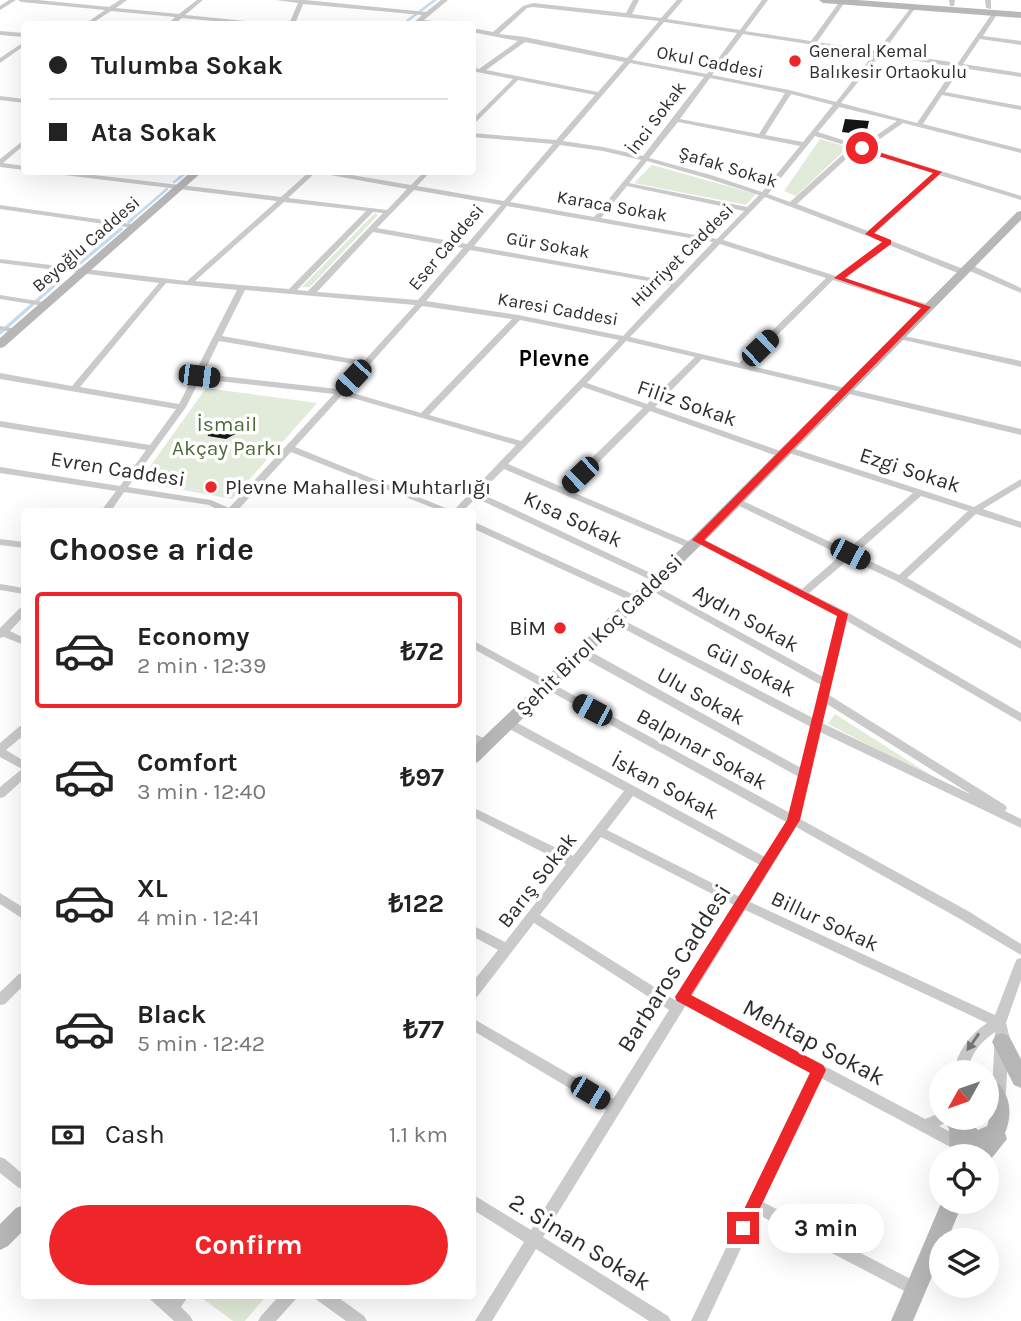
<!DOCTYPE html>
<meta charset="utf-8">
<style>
:root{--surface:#fff;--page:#f2f2f2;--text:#222;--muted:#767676;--line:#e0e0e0;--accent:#ee2529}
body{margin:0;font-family:Karla,sans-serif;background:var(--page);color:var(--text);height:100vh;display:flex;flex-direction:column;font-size:26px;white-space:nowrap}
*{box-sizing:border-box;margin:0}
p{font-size:23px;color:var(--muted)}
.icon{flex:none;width:38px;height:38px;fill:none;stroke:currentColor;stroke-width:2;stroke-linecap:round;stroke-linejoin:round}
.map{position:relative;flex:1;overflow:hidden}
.sheet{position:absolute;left:21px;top:508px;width:455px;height:791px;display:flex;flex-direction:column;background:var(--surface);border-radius:7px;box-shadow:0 7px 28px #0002}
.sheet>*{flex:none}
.top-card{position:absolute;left:21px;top:21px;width:455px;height:154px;border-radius:7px;box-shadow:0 7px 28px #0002;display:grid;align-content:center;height:154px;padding:0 28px;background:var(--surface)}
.needle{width:46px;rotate:230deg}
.buttons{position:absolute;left:929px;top:1060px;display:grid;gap:14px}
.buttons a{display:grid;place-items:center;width:70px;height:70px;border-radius:50%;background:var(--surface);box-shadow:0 7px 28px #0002;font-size:35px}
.end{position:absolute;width:32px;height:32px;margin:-16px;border:9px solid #ee2529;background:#fff;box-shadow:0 0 0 4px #fff}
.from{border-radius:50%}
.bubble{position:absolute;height:49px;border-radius:24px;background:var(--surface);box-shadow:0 7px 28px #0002;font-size:23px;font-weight:700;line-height:49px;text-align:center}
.car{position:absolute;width:21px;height:42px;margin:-21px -10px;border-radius:9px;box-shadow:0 0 5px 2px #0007;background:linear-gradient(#222 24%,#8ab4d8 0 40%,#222 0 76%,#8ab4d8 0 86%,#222 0)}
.top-card b{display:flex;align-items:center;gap:24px;height:66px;font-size:26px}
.top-card b+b{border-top:2px solid var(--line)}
.top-card i{width:18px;height:18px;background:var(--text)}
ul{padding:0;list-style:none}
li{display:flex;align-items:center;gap:21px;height:116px;margin:0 14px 10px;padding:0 14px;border:4px solid transparent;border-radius:7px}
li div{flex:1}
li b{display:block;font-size:26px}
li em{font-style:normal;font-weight:700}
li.current{border-color:var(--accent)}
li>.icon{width:63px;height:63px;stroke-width:1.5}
h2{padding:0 28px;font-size:32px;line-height:84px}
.pay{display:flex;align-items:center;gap:18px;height:77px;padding:0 28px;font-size:26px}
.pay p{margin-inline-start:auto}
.button{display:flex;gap:14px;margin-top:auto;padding:14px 28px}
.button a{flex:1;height:80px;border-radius:42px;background:var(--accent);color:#fff;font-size:28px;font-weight:700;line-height:80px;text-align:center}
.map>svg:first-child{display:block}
.green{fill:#e2ebd9}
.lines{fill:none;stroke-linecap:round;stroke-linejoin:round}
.stream-far1{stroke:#c4dbed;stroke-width:2.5}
.stream{stroke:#c4dbed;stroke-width:3.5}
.building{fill:#141414}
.minor{fill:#cacaca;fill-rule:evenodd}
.secondary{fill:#b7b7b7;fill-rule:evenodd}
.oneway{fill:#747474}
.route{fill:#ee2529}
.poi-dot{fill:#ee2529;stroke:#fff;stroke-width:2.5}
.labels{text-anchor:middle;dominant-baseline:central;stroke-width:7;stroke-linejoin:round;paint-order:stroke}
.far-poi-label{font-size:18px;fill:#2d2d2d;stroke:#fff;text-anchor:start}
.far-street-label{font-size:18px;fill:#2d2d2d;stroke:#fff}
.street-label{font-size:21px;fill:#2d2d2d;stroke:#fff}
.park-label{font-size:21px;fill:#4d6a38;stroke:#fff}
.poi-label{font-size:21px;fill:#2d2d2d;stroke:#fff;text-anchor:start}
.far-district-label{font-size:23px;font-weight:bold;fill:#000;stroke:#fff}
.near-street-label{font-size:24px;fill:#2d2d2d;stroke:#fff}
</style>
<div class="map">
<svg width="1021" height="1321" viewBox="0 0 1021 1321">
<rect width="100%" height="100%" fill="#fff"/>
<!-- green -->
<path class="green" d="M820,139L848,147L796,196L784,191Z
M652,165L756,194L746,205L634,183Z
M375,213L378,215L310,287H302Z
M206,388L317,403L232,499L139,482Z
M835,714L951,788L828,724Z
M267,1295L245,1321H233L199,1296Z"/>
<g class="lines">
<!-- stream-far1 -->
<path class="stream-far1" d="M403,24L435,0
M174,182L187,172
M130,221L167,189"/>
<!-- stream -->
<path class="stream" d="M129,222L132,219
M80,263L121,229
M0,333L58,282"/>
</g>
<!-- building -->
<path class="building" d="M845,119L869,121L866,135L842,132Z
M220,418L238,420L241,431L226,439L208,436L206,425Z"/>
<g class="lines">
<!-- minor -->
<path class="minor" d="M9,0H16L0,10V6Z
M18,0H38L109,7L120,0H127L116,8L179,14L197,0H203L185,15L257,22L260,24H245L182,18L174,24H168L175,17L111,11L91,24H85L105,10L21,2Z
M276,0H305L426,12L441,0H448L424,20L440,22L443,24L420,23L412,24L422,15L303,4L295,24H289L298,3Z
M633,0H639L632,14L661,18L677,0H683L667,19L740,30L762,0H768L745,31L811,41L840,1L842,0L845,2L817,42L877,51L913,5L916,7L883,52L958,63L993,12H997L998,13L983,36L1021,41V45L980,39L963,64L1021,73V77L961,68L945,92L1021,106V110L942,95L923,124L1021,149V153L903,123L867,148L1021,196V200L939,175L874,234L966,270V274H960L889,245L843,278L930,305V309H924L833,280L747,365L1021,429V435L702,359L655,407L786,453L788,455L786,457H780L650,411L570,491L695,544L697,546L695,548H689L504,469L480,493L659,577L660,579L655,582L476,498L463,511H441L291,452L237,511H220L209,505L124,492L111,511H101L116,491L0,473V467L120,486L146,450L0,427V421L150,445L176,409L0,379V373L72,386L159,283L0,263V259L187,281L277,201L56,174L53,172H69L281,197L309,172H316L288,198L387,210L407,189L325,174L322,172H334L411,185L424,172H430L417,186L504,201L553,144L472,137V133L556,140L595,95L518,80L472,126V120L513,79L472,71V67L479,69L518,41L472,32V28L493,32L523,6L533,3L626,13ZM533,7L659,21L627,58L525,37L499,34L527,8ZM664,22L737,33L707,74L632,60ZM743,34L874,54L836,102L789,90L712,75ZM525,42L624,62L598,92L486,70ZM880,55L955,67L917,123L841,103ZM630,63L704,77L643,156L603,147L563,141ZM710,78L785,93L759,134L680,119ZM791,94L833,105L803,142L765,135ZM839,107L897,121L861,146L818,132ZM678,122L800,146L762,192L711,175L649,158ZM815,136L851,147L790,202L768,194ZM560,145L603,151L641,160L594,217L510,202ZM857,149L933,173L868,231L797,204ZM647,161L706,178L759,195L747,207L629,183ZM627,186L744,211L717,239L601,218ZM414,190L501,205L467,244L377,228ZM765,197L883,242L836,276L723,240ZM284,202L366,211L289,289L195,281ZM507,206L713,242L675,282L474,246ZM373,212L383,213L308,291L297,290ZM373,232L463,248L418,300L317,292ZM720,244L826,278L739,363L630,337ZM470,250L671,285L623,336L518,315L426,301ZM166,283L237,290L179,404L80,387ZM245,290L415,305L364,361L222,336ZM422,306L512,319L421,413L346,391ZM520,320L619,340L521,441L429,415ZM219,341L360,365L338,389L203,374ZM626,341L695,357L647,404L587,383ZM200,379L334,394L229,508L211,500L128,487L186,407ZM583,387L643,408L562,487L508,464ZM342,395L516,445L453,511L295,447Z
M949,0H955L954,6H950Z
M985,0H991V9L986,8Z
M0,31L24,33V37L0,35Z
M24,42V46L0,63V58Z
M0,96L24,99V103L0,100Z
M24,140V145L3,163L24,166V170L0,167V159Z
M0,205L132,224L136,226L132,228L0,209Z
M965,265H971L1021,288V293L965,269Z
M0,295L44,302L48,304L44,306L0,299Z
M0,326L18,329L19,331L15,333L0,330Z
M895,334L1021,361V367L895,338Z
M789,447L974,507L1021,479V486L983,509L1021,522V528L976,514L907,578L1021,641V649L896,581L849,559L809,593L847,612L1021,713V722L847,621L829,695L1005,805L1007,808L1005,811L1021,819V828L820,732L800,819L968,911L1021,944V955L960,919L796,827L750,902L995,1015L1015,963L1017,959L1021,958V980L1006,1023L1009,1035L1006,1092L1004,1096L999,1098L994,1096L992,1092L995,1032C979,1043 971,1054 967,1073H953C958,1051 968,1036 987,1023L745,910L692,996L925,1119L942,1112V1118H949L947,1122L939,1126L966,1140L968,1145L966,1150L961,1151L956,1150L821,1078L763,1202L920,1284L923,1289L920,1294L915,1296L910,1294L757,1214L707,1321H691L810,1072L686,1005L543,1237L668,1316L671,1321H649L536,1249L492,1321H475L524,1242L472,1209V1194L531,1230L606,1110L472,1030V1018L613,1099L669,1010L534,923L477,997L472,998V983L498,950L472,936V925L505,942L566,864L472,816V807L573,856L624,791L504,726L503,723L504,720H512L765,857L786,822L472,648V640L790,813L799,777L578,655L577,652L578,649H586L801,768L811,727L611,622L610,620L611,618H619L813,718L818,698L817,696L821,685L643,586L648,583L652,584L823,677L838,615L693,540L695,538H701L802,589L841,555L733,503L731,501L733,499H739L847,550L913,493L786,452L785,450L786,448ZM921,496L968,511L899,575L855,554ZM827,704L972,795L822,723ZM633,796L760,865L740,897L607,830ZM601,837L734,905L680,992L677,993L675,1000L540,915Z
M472,521L639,597L640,599L635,602L631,601L472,528Z
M0,539L24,542V548L0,545Z
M0,584L24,588V594L0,590Z
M24,607V616L10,631L24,638V645L4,637L0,638V628L20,608Z
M24,725V735L6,750L24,761V779L4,797L0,798V787L22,769L0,757V743L20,726Z
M472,733L491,741L493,744L491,747L487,748L472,742Z
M0,893L24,908V919L20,917L0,904Z
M24,973V985L5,1004L0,1005V992L19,974Z
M0,1157L5,1159L24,1175V1189L19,1188L0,1173Z
M148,1295H167L169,1297L171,1295H189L181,1307L190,1316L193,1321H174L151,1300Z
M280,1295H298L295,1300L276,1321H258L261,1316Z
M314,1295H335L364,1316L367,1321H346L317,1300Z"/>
<!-- secondary -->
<path class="secondary" d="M819,0H857L1021,12V18L823,3Z
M191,172H202L4,347L0,348V338Z
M1021,211V220L703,543L478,762L472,764V748L693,537L1017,212Z
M1002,1033L1009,1036L1021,1059V1088L1014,1085L992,1042L995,1036Z
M987,1077C1010,1085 1014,1113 1005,1133L1007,1139L987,1164V1157H950L949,1129L943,1118H965L978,1130L987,1126C993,1111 987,1093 987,1077Z
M942,1201L963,1202L947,1241H942V1253L913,1321H891Z
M24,1205V1230L8,1246L0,1250V1224L16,1208Z"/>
</g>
<!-- one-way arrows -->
<defs><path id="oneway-solid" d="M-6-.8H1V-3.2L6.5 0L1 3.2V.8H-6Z" transform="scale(1.75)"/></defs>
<use class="oneway" href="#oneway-solid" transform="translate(973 1042) rotate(125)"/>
<!-- route -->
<path class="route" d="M859,146L942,172L874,233L891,240V244L845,278L931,307L704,540L848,614L800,820L691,995L823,1065L826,1070L748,1233L743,1235L737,1233L735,1228L810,1073L677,1001L675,997L787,820L837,616L692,540L921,308L834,278L882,242L865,234L933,173L859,150Z"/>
<!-- markers -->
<g class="poi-dot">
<circle cx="795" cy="61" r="7"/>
<circle cx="211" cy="487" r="7"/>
<circle cx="560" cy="628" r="7"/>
</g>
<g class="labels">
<!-- far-poi labels -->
<g class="far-poi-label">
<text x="809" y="51">General Kemal<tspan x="809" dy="21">Balıkesir Ortaokulu</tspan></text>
</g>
<!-- far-street labels -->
<g class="far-street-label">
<text transform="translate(710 62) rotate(11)">Okul Caddesi</text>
<text transform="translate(656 118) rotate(-53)">İnci Sokak</text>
<text transform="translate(728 167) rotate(17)">Şafak Sokak</text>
<text transform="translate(612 206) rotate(10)">Karaca Sokak</text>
<text transform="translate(86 244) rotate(-41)">Beyoğlu Caddesi</text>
<text transform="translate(548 245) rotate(10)">Gür Sokak</text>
<text transform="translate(446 247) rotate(-50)">Eser Caddesi</text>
<text transform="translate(682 255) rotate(-45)">Hürriyet Caddesi</text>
<text transform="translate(558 309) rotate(10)">Karesi Caddesi</text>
</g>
<!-- street labels -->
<g class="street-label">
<text transform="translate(687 403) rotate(19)">Filiz Sokak</text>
<text transform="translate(118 469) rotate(9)">Evren Caddesi</text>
<text transform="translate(910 470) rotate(18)">Ezgi Sokak</text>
<text transform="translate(573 519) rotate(25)">Kısa Sokak</text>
<text transform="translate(746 618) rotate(29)">Aydın Sokak</text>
<text transform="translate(599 635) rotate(-44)">Şehit Birol Koç Caddesi</text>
<text transform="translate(751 669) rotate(27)">Gül Sokak</text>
<text transform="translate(701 696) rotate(29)">Ulu Sokak</text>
<text transform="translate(702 749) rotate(29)">Balpınar Sokak</text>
<text transform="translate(665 786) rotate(28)">İskan Sokak</text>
<text transform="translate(537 880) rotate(-52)">Barış Sokak</text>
<text transform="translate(825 921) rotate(25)">Billur Sokak</text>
</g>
<!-- park labels -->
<g class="park-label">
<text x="227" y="424">İsmail<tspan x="227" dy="24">Akçay Parkı</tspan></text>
</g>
<!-- poi labels -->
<g class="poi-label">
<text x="225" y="487">Plevne Mahallesi Muhtarlığı</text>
<text x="546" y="628" text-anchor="end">BİM</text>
</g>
<!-- far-district labels -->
<g class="far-district-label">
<text x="554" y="358">Plevne</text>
</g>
<!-- near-street labels -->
<g class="near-street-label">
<text transform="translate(674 968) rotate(-58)">Barbaros Caddesi</text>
<text transform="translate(814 1042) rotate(28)">Mehtap Sokak</text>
<text transform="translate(580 1242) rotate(32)">2. Sinan Sokak</text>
</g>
</g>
</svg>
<div class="buttons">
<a><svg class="needle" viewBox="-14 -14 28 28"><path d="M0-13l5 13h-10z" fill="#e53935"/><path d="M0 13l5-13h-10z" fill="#767676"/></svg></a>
<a><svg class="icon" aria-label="locate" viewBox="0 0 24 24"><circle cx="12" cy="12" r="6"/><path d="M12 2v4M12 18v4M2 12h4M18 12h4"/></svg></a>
<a><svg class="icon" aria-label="layers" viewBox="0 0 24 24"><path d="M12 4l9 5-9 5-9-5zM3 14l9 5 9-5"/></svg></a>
</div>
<i class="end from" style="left:862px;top:148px"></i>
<i class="end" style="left:743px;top:1228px"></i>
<div class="bubble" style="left:768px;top:1204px;width:116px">3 min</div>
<i class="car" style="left:760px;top:348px;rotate:46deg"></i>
<i class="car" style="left:199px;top:376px;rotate:97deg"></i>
<i class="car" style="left:353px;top:378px;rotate:223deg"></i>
<i class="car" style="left:580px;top:475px;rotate:226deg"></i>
<i class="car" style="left:850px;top:554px;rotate:117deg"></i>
<i class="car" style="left:592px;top:710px;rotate:298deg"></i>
<i class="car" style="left:590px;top:1093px;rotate:121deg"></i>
<div class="top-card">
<b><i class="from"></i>Tulumba Sokak</b>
<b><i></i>Ata Sokak</b>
</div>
<section class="sheet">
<h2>Choose a ride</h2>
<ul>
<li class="current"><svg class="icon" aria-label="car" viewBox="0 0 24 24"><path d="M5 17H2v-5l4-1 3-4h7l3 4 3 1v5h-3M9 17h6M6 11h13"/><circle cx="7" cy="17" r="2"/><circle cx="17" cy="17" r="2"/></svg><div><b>Economy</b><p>2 min · 12:39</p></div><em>₺72</em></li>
<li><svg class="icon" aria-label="car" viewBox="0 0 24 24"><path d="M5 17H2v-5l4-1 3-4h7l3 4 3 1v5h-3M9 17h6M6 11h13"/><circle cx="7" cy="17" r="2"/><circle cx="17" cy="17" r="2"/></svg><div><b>Comfort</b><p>3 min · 12:40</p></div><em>₺97</em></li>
<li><svg class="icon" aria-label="car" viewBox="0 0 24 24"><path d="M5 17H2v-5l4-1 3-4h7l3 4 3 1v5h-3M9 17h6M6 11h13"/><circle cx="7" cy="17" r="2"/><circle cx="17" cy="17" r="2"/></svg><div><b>XL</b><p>4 min · 12:41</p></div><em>₺122</em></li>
<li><svg class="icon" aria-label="car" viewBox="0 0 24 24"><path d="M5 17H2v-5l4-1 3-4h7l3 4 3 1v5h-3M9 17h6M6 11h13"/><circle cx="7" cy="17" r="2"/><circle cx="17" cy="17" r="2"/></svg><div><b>Black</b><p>5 min · 12:42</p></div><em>₺77</em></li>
</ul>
<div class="pay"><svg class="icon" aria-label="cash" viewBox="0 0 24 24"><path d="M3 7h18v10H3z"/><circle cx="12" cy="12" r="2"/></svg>Cash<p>1.1 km</p></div>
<div class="button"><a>Confirm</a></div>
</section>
</div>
